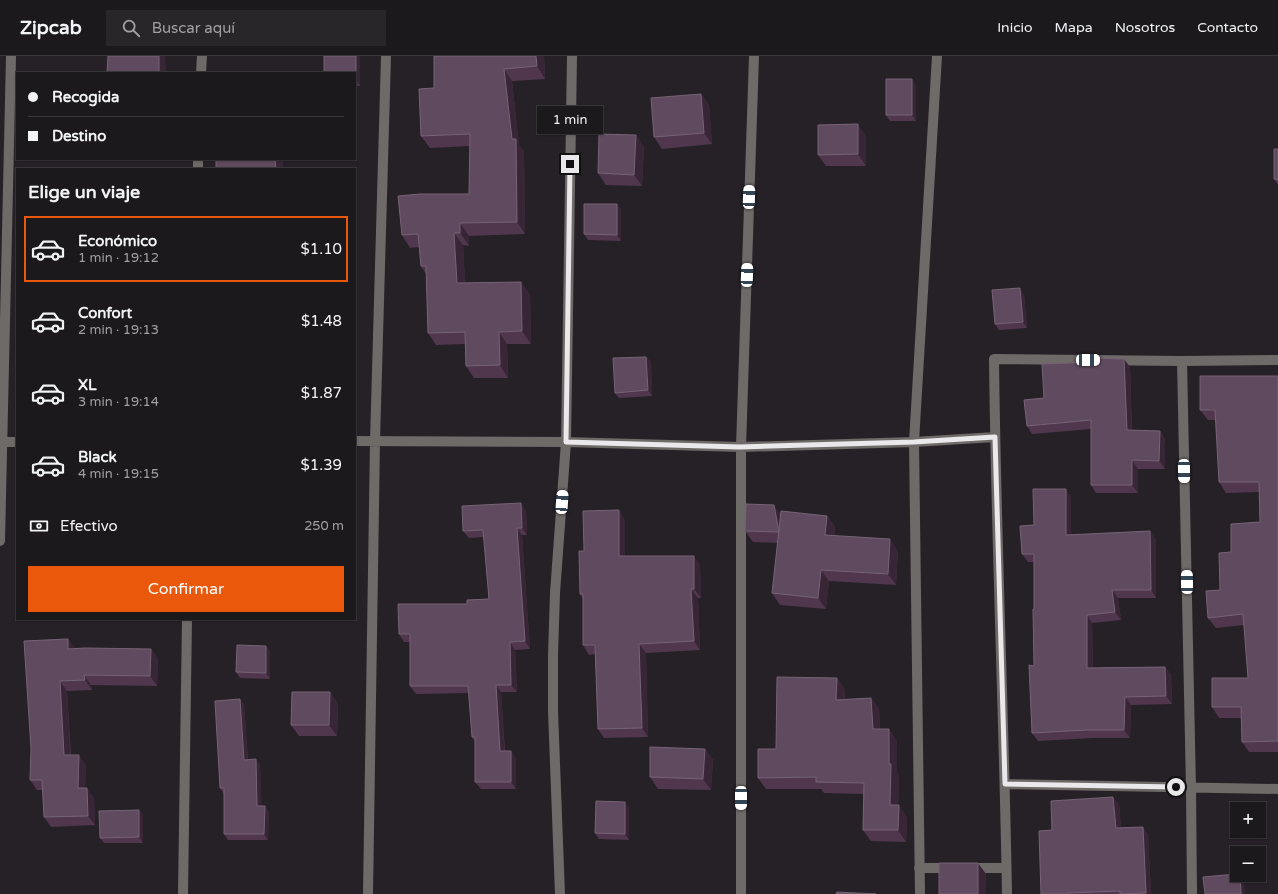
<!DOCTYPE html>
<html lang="es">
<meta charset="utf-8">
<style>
:root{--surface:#1c191d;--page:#29262a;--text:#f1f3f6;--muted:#a0a0a4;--line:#3a383b;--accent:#ea580c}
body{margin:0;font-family:"Varela Round",sans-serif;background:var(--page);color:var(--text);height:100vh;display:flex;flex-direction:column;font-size:15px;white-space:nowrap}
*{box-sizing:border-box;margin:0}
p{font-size:13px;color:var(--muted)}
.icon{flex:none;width:22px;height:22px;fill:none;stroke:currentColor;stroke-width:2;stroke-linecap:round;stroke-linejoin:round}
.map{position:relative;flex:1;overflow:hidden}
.panel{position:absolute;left:16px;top:112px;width:340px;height:452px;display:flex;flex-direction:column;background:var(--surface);border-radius:0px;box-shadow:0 1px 3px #0004,0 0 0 1px var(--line)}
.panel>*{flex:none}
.guide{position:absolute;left:16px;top:16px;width:340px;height:88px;border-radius:0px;box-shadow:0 1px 3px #0004,0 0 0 1px var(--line);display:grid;align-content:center;height:88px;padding:0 12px;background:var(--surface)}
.fabs{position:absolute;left:1230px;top:746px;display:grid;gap:8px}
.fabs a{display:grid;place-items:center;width:36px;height:36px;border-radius:0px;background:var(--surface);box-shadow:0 1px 3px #0004,0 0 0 1px var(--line);font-size:20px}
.end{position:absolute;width:18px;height:18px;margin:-9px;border:5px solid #ebe8ec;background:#111;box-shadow:0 0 0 2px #111}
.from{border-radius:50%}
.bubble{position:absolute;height:28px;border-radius:0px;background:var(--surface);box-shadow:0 1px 3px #0004,0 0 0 1px var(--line);font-size:13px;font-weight:600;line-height:28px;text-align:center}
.car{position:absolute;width:12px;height:24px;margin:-12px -6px;border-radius:5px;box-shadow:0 0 3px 1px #0007;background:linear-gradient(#fff 24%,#345 0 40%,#fff 0 76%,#345 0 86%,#fff 0)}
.guide b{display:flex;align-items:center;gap:14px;height:38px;font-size:15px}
.guide b+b{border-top:1px solid var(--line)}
.guide i{width:10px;height:10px;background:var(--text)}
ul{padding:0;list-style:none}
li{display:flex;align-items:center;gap:12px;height:66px;margin:0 8px 6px;padding:0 4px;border:2px solid transparent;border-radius:0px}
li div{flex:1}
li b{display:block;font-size:15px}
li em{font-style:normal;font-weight:600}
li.on{border-color:var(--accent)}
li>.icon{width:36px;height:36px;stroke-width:1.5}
h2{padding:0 12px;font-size:18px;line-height:48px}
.pay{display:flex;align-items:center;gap:10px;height:44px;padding:0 12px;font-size:15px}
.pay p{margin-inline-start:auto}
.primary-button{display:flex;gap:8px;margin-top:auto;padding:8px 12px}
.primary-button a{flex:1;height:46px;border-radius:0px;background:var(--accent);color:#fff;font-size:16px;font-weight:600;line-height:46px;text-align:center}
header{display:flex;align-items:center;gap:24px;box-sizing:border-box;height:56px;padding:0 20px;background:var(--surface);border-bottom:1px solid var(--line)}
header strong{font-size:19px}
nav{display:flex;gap:22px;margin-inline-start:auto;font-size:14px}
.search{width:280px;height:36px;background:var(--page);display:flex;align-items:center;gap:10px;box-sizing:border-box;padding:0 14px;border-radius:0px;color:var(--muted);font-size:15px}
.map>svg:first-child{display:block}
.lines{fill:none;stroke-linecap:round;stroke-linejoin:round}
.minor{stroke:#6e6a68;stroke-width:10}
.wall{fill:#50374e}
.shaded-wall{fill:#382637}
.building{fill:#604a5f;stroke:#766375}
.route{stroke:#ebe8ec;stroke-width:5}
</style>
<header>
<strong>Zipcab</strong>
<div class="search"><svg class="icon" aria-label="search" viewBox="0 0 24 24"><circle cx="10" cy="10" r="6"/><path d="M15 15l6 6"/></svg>Buscar aquí</div>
<nav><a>Inicio</a><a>Mapa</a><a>Nosotros</a><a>Contacto</a></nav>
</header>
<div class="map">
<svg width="1278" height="838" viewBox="0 0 1278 838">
<rect width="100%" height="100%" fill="#262127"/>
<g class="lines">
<!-- minor -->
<path class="minor" d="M201,17L202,0
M198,113V103
M1182,305L1191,732L1192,838
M355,385L566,386L741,391L914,386L995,381
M0,386H17
M0,485L11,0
M1005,728L1278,733
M919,812H953
M969,812H1006
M183,838L187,563
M368,838L375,385L386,0
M560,838L553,655V599L555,537L566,386L572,0
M741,838V391L754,0
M920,838L914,386L937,0
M1007,838C1004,660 996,481 994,303L1182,305L1278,304"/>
</g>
<!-- wall -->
<path class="wall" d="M324,0H360V30H355V17Z
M434,0H544L545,23L512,25L519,89L524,96L525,178L469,180V190L463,189L465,227L530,238L531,288H507L508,322H474L466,310L465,288L436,289L428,277L426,218L421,210L419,191L410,192L402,179L469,138L470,90L430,92L421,80L434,32Z
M916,29V65H890L886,59Z
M701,38L709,49L712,88L662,93L654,81Z
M866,80V110H826L818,99Z
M644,90L642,130L606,129L598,117Z
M1274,123L1278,124V129Z
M617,148L621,154V185L588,184L584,178Z
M1024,238L1027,272L999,274L995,268Z
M646,301L651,306L652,340L619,342L615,337Z
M1130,311L1132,374L1160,375L1165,383V413H1138V437H1096L1091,429V373L1032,378L1027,370Z
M1278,320V696H1249L1242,686L1241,662H1219L1212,651L1248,622L1244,569L1216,572L1208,562L1220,534L1231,496L1260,466L1259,436L1226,437L1219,426L1216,364H1208L1200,354Z
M1071,441V479L1156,483V542H1118L1121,564L1092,567L1093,612L1165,611L1171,619L1172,648L1131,649L1130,682H1093L1038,685L1032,677L1034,610V506H1028L1022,498L1034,469Z
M526,454L527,479H522L530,593L515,594L517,636H501L505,695H511L516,703V733H481L475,726V686L472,681L469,637L416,638L410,630V586H404L399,578L467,548L489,543L484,481L469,482L463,475Z
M781,459L827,460L835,471L834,480L898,495L896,529L829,525L826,553L780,549L772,537L778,487L753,486L745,475Z
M625,464V500L700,509L701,542H698L700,594L646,597L648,681L604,682L598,673L595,598L589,599L583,589V543L580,538L584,495Z
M68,583L74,592L151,593L158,603L157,630L91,629L92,634L67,635L71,699L86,709L85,732L94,742L95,769L51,771L44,761L43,734H37L30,724Z
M266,590L270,596V623L240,622L236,616Z
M837,622L845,634V643L871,642L879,653L880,673L897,685V716L899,720L898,749L907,761L906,786L871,785L863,774L864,738L824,737L821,733H766L758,722L776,693Z
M330,636L338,648L337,680H299L291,669Z
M244,649L248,704L260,709L261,750L269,756L268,784H228L224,778V738L220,732Z
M705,693L713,704L711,734L658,733L650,721Z
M625,746L629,752V784L599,783L595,777Z
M1119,748L1121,772L1143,771L1148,779L1151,838H1041L1052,774Z
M139,754L143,760V787H104L100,782Z"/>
<!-- shaded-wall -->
<path class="shaded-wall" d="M159,0H165L166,17H159Z
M356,0H360V30L356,24Z
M536,0H544L545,23L537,10Z
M504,13L512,25L519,89L524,96L525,178L517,166L512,83Z
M912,23L916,29V65L912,59Z
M701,38L709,49L712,88L704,77Z
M858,68L866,80V110L858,98Z
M636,79L644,90L642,130L634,119Z
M275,103H282L283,105V113H276Z
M617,148L621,154V185L617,179Z
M460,167L469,180V190L460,177Z
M454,177L463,189L466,240L457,227Z
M521,226L530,238L531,288L522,275Z
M1020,232L1024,238L1027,272L1023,266Z
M499,276L507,288L508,322L500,309Z
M646,301L651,306L652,340L648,334Z
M1124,303L1130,311L1132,382L1127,374Z
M1160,375L1165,383V413L1159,405Z
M1132,404L1138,413V437L1132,429Z
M1066,433L1071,441V487L1066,479Z
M521,447L526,454L527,479L522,472Z
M774,449L782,460L779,476Z
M619,454L625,464V509L619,500Z
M827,460L835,471L833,491L825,479Z
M517,472L522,479L530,593L525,585Z
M1150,475L1156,483V542L1151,534Z
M890,483L898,495L896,529L888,518Z
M694,500L700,509L701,542L694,533Z
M821,514L829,525L826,553L818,542Z
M691,533L698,542L700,594L694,585Z
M1112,534L1118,542L1121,564L1115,556Z
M1087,559L1092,567L1093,620L1087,612Z
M68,583L75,593H68Z
M510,586L515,594L517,636L511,629Z
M639,588L646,597L648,681L642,672Z
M266,590L270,596V623L266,617Z
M151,593L158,603L157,630L150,620Z
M1165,611L1171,619L1172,648L1166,640Z
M84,619L91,629L92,634L85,624Z
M837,622L845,634L844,655L836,644Z
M60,625L67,635L71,709L64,699Z
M496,629L501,636L505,703L500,695Z
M330,636L338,648L337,680L329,669Z
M1125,641L1131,649L1130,682L1124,674Z
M871,642L879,653L881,685L873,673Z
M240,643L244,649L248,710L244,704Z
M889,673L897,685V716L899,720L898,761L890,749Z
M705,693L713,704L711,734L703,723Z
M511,695L516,703V733L511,726Z
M79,699L86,709L85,742L78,732Z
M256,703L260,709L262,756L257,750Z
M87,732L94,742L95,769L88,760Z
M1113,741L1119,748L1122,780L1116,772Z
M625,746L629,752V784L625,778Z
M899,749L907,761L906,786L898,774Z
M265,750L269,756L268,784L264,778Z
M139,754L143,760V787L139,781Z
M1143,771L1148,779L1151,838H1147L1146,837Z
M978,807L986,818V838H978Z
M1240,819H1241L1244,824L1245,838H1241Z"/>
<!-- building -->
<path class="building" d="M108,0H159V17H107Z
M324,0H356V24H355V17H324Z
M434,0H536L537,10L504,13L512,83H516L517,166L460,167V177H454L457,227L521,226L522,275L499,276L500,309L466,310L465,276L428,277L426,210H421L418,178L402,179L398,140L420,138H469L470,78L421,80L419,33L434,32Z
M886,23H912V59H886Z
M701,38L704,77L654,81L651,42Z
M858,68V98L818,99V69Z
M599,78L636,79L634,119L598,117Z
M1274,93H1278V124L1274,123Z
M216,103H275L276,113H216Z
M584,148H617V179L584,178Z
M1020,232L1023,266L995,268L992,234Z
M646,301L648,334L615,337L613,302Z
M1093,302L1124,303L1127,374L1160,375L1159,405L1132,404V429H1091V364L1027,370L1024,344L1044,342L1042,308L1093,306Z
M1200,320H1278V685L1242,686L1241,651H1212V622H1248L1243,558L1208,562L1206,535L1220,534L1219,497L1231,496V468L1260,466L1259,426H1219L1215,354H1200Z
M1033,433H1066V479L1150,475L1151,534H1112L1115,556L1087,559V612L1165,611L1166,640L1125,641L1124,674H1087L1032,677L1029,609L1034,610L1033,553H1034V498H1022L1020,470L1034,469Z
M521,447L522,472H517L525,585L510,586L511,629H496L500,695H511V726H475V681H472L468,630H410V578H399L398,548H467V544L489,543L483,474L463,475L462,450Z
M746,448L774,449L779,476L745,475Z
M619,454V500H694V533H691L694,585L639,588L642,672L598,673L595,589H583V538H580L579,495H584L583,455Z
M781,455L827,460L825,479L890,483L888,518L821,514L818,542L772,537Z
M68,583V593L85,592L151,593L150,620L84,619L85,624L60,625L64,699H79L78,732H87L88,760L44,761L42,724H30L31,692L24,585Z
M237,589L266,590V617L236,616Z
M777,621L837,622L836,644L871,642L873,673H889V708H891L890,749H899L898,774H863L864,727L816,726V721L758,722V693H776Z
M292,636H330L329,669H291Z
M240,643L244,704L256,703L257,750H265L264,778H224V732H220L215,645Z
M650,691L705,693L703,723L650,721Z
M1113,741L1116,772L1143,771L1146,837L1120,838V835L1068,837V838H1041L1039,775L1052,774L1051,745Z
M596,745L625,746V778L595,777Z
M139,754V781L100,782L99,755Z
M939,807H978V838H939Z
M1237,818V819H1240L1241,838H1205L1203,821Z
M837,836L876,838H836Z"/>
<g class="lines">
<!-- route -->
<path class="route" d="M570,108L566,386L740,391L914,386L995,381L1005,728L1176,731"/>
</g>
</svg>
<div class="fabs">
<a>+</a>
<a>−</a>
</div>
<i class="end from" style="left:1176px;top:731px"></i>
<i class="end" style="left:570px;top:108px"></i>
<div class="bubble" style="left:537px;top:50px;width:66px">1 min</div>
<i class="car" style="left:749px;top:141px;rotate:2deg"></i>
<i class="car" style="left:747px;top:219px;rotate:2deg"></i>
<i class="car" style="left:1088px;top:304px;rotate:90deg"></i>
<i class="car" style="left:1184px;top:415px;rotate:179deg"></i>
<i class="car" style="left:562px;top:446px;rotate:4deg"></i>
<i class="car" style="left:1187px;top:526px;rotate:359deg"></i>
<i class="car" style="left:741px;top:742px;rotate:180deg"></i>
<div class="guide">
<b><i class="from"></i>Recogida</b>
<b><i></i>Destino</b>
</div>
<section class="panel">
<h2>Elige un viaje</h2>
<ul>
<li class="on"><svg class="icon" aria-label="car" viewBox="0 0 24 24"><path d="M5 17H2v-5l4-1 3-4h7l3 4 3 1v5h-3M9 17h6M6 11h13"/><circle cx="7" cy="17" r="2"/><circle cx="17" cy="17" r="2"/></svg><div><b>Económico</b><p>1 min · 19:12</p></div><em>$1.10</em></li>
<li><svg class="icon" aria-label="car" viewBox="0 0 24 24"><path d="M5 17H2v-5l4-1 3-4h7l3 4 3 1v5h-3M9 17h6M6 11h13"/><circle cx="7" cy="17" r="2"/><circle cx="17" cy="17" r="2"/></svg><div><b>Confort</b><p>2 min · 19:13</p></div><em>$1.48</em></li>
<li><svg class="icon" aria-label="car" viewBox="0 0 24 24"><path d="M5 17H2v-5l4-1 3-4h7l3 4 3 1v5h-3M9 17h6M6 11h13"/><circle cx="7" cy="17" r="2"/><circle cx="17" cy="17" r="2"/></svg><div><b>XL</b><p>3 min · 19:14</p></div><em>$1.87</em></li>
<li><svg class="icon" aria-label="car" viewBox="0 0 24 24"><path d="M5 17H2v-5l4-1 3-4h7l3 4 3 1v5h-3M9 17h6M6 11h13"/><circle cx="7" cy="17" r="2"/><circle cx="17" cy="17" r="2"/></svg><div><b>Black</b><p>4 min · 19:15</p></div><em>$1.39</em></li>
</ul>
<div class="pay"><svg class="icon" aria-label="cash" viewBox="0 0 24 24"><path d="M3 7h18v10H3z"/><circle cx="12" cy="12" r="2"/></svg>Efectivo<p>250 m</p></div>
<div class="primary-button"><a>Confirmar</a></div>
</section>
</div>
